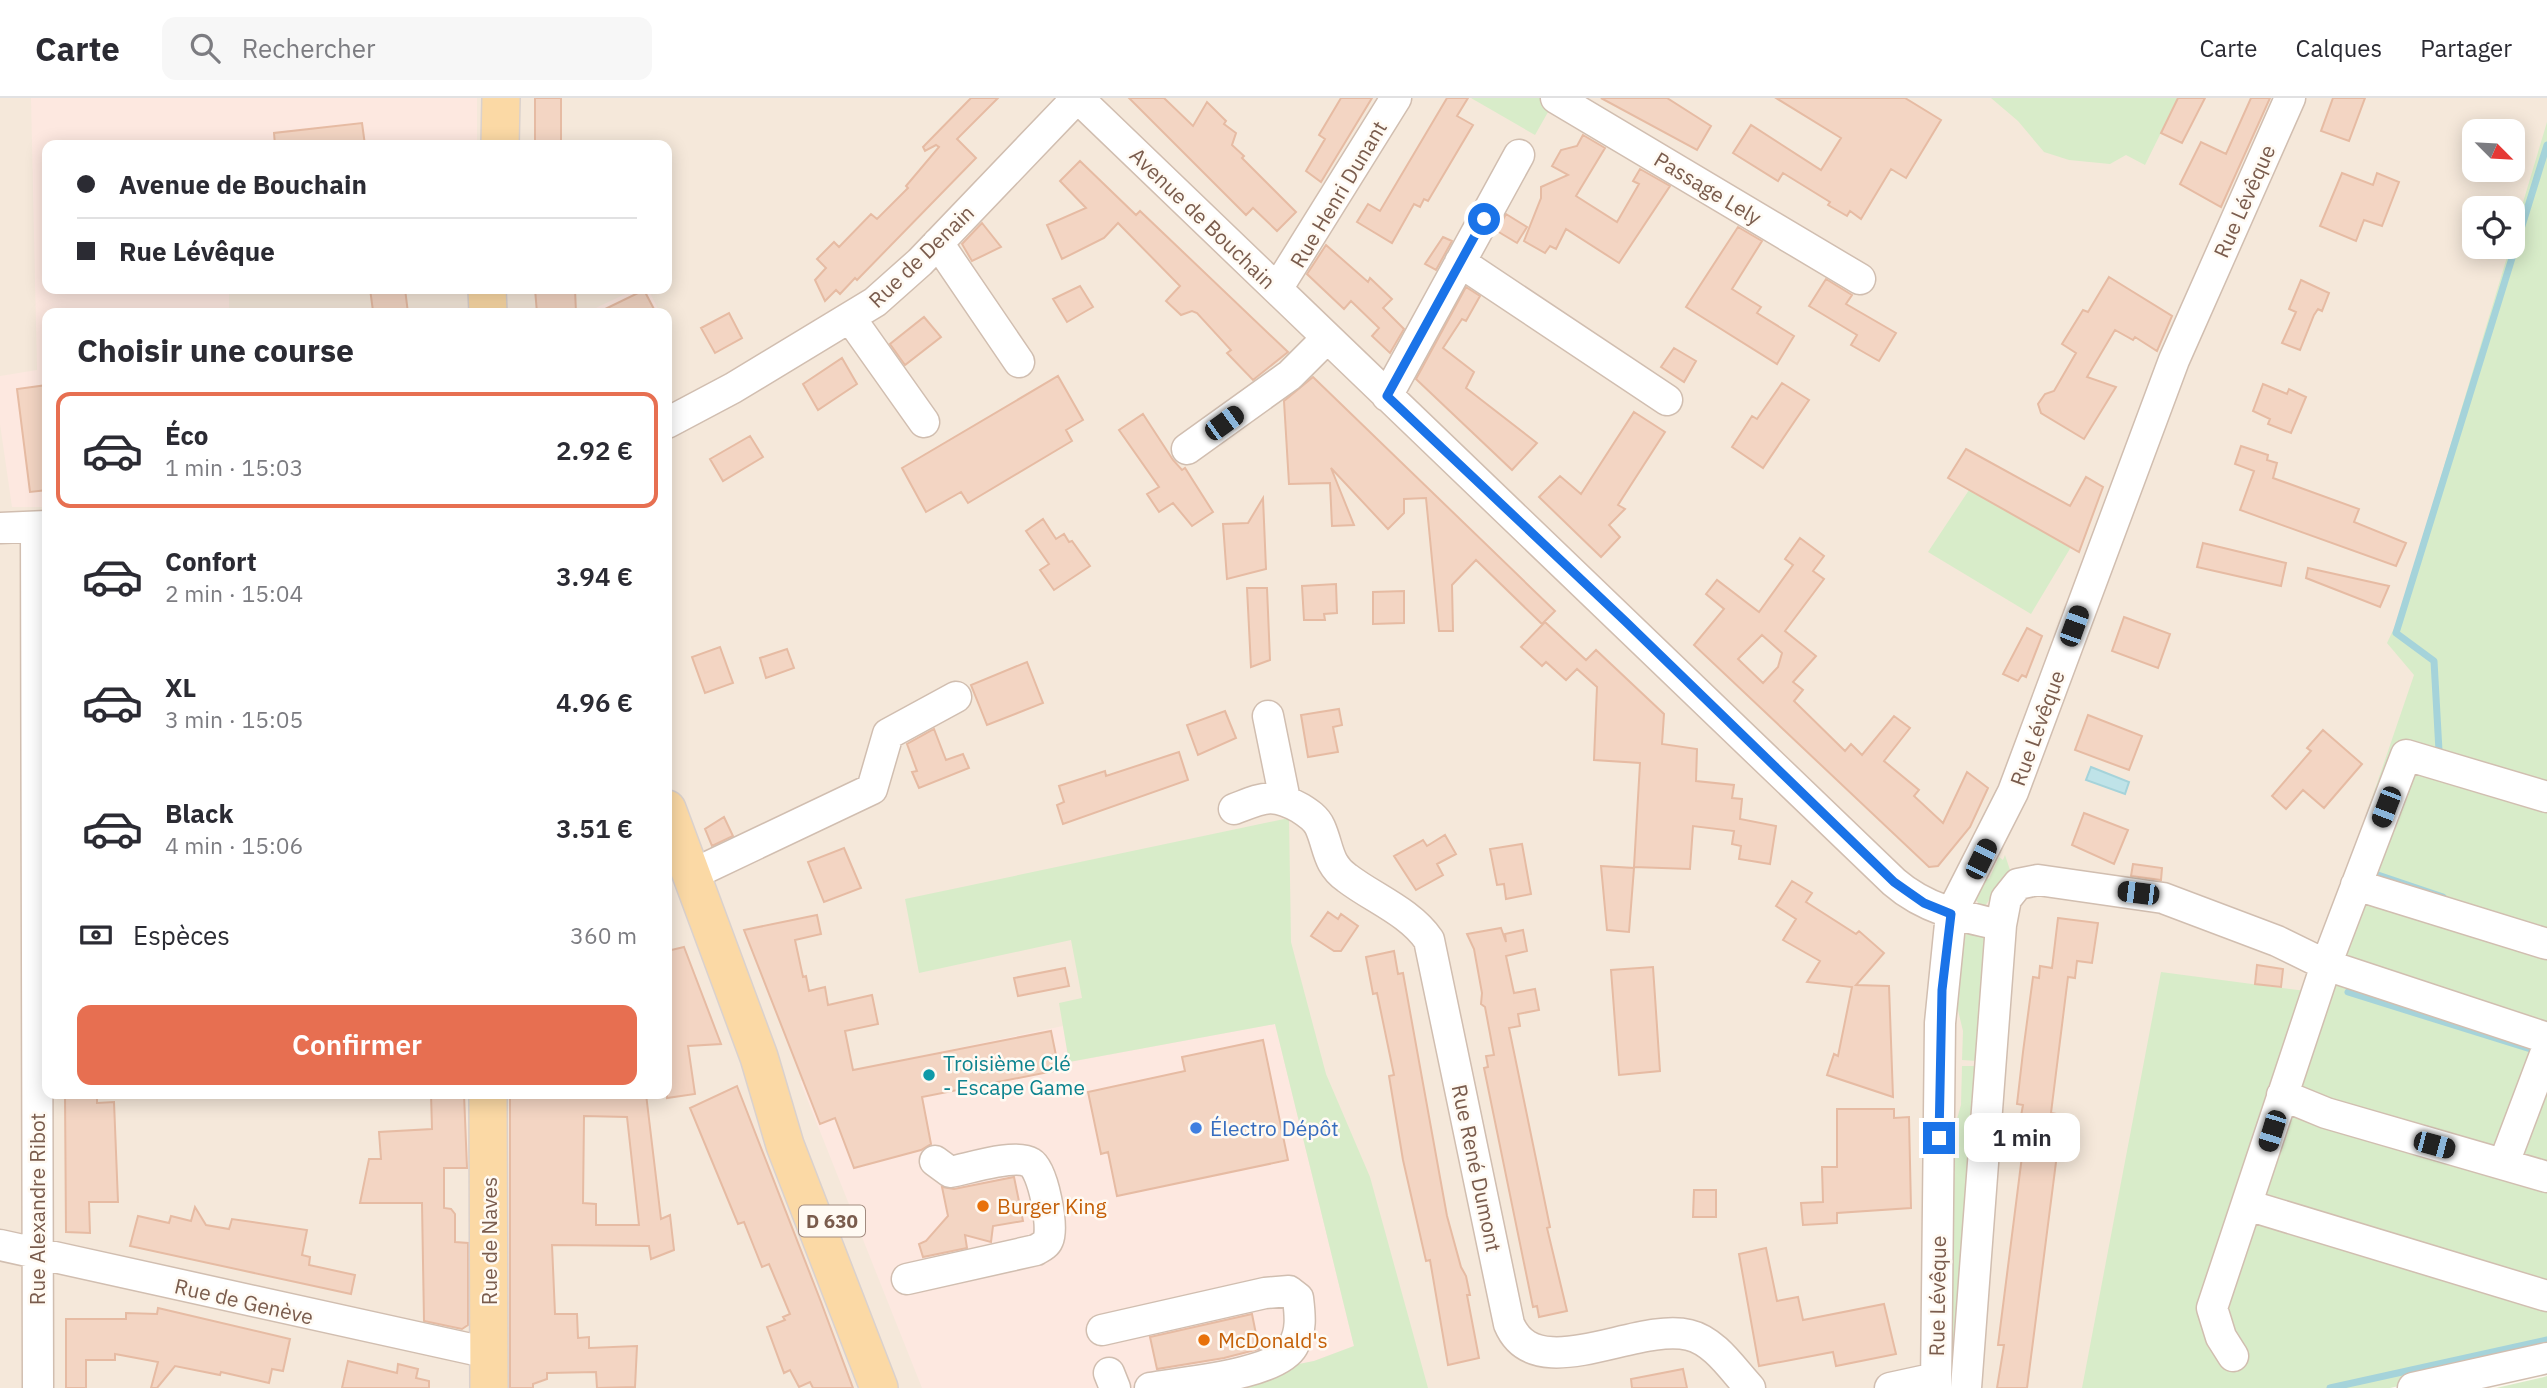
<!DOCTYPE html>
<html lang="fr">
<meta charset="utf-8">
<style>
:root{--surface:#fff;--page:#f7f7f7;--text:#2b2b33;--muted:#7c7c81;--line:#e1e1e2;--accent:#e76f51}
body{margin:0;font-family:"IBM Plex Sans",sans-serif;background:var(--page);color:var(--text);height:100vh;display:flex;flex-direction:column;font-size:26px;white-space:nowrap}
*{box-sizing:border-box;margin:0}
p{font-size:23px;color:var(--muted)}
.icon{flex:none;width:38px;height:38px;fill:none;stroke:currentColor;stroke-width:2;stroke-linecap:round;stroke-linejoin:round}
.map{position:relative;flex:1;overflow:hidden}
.sheet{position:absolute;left:42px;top:210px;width:630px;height:791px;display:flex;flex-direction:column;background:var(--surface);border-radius:14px;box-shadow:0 4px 18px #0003}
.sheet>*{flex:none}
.banner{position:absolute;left:42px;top:42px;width:630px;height:154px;border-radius:14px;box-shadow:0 4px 18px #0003;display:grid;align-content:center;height:154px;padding:0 35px;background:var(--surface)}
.needle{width:46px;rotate:114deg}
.tools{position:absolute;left:2462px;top:21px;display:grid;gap:14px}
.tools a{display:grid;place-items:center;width:63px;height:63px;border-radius:14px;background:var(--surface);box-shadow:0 4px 18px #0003;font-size:35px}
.end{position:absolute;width:32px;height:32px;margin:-16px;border:9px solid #1a73e8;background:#fff;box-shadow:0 0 0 4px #fff}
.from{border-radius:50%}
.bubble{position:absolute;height:49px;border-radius:14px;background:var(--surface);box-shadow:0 4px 18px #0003;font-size:23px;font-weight:600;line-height:49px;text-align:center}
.car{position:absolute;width:21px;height:42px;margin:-21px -10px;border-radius:9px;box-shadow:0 0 5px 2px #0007;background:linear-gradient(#222 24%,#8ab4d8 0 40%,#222 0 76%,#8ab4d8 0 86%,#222 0)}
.banner b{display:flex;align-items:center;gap:24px;height:66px;font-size:26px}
.banner b+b{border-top:2px solid var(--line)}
.banner i{width:18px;height:18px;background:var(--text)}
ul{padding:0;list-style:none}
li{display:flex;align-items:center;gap:21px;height:116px;margin:0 14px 10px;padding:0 21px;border:4px solid transparent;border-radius:14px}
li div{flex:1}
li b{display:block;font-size:26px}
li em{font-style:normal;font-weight:600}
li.on{border-color:var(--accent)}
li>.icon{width:63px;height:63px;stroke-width:1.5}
h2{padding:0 35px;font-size:32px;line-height:84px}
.pay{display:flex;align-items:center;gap:18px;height:77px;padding:0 35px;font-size:26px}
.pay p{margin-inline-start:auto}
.button{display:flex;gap:14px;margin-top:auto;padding:14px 35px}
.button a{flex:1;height:80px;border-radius:14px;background:var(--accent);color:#fff;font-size:28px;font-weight:600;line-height:80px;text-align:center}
header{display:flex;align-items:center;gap:42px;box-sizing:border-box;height:98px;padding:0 35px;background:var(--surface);border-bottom:2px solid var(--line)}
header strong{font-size:33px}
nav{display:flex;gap:38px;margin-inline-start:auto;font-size:24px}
.search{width:490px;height:63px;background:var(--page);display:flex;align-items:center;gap:18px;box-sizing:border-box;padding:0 24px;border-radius:14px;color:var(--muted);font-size:26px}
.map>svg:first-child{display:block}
.residential{fill:#f5e8da;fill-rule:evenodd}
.commercial{fill:#fde8e0}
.green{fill:#d8ecc9}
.water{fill:#bfe3e8;stroke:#a5d3da;stroke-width:2}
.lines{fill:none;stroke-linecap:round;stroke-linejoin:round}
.stream{stroke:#a5d3da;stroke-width:7}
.building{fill:#f3d5c3;stroke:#e6bba3;stroke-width:2;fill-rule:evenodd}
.minor-casing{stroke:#d1beb0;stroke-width:33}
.major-casing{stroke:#dad1cd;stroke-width:40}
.minor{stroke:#fff;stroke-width:30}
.major{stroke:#fbd9a5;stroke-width:37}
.route{stroke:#1a73e8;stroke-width:9}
.culture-dot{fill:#0f9aa8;stroke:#fffaf3;stroke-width:2.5}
.shop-dot{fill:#3f7fe0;stroke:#fffaf3;stroke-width:2.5}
.food-dot{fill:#e8710a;stroke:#fffaf3;stroke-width:2.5}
.labels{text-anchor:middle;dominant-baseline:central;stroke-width:5;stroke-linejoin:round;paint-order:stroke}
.shield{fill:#fffaf3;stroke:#a28b7f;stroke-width:2}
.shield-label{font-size:19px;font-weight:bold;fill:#7a5c4d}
.street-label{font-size:21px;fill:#7a5c4d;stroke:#fffaf3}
.culture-label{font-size:21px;fill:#0d838f;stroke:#fffaf3;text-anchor:start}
.shop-label{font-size:21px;fill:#366cbe;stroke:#fffaf3;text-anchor:start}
.food-label{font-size:21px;fill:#c56008;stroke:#fffaf3;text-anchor:start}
</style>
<header>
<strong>Carte</strong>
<div class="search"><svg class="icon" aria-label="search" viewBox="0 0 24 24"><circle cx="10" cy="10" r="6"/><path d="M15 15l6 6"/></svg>Rechercher</div>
<nav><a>Carte</a><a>Calques</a><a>Partager</a></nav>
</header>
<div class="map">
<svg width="2547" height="1290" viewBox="0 0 2547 1290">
<rect width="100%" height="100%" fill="#fdf6ec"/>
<!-- residential -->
<path class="residential" d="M0,0H2547V1247L2358,1290H0ZM2474,33H2513V72H2474ZM47,47H667V191H47ZM2474,110H2513V149H2474ZM47,215H667V996H47Z"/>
<!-- commercial -->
<path class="commercial" d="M31,0H477V47H47V191H229V215H47V409H12L0,326V278L37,272Z
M636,191H648L660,215H585Z
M1275,926L1354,1248L1314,1263L1239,1278L1241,1290H922L800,983L1063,928L1070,964Z"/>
<!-- green -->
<path class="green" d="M1471,0H1540L1552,7L1535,37Z
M1991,0H2178L2145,67L2126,57L2110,66L2069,62L2044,54L2018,23Z
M2547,24V1255L2390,1290H2082L2161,874L2306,893L2414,577L2387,545L2398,522L2510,149H2513V138Z
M1969,392L2071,449L2031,516L1928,454Z
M1289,720L1291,844L1326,976L1370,1079L1428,1290H1241L1239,1278L1314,1263L1354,1248L1275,926L1069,964L1059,905L1082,900L1071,842L919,875L905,801Z
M2005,757L2013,781L1996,792L1985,808L1980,807L1976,802L1985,780L1989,781L1999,759L2003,762Z
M1966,834L1982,837L1988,843L1977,963L1962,962L1963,933L1955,900Z
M1962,968H1977L1952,1290H1945L1950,1045L1961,1007Z
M2547,1278V1290H2496L2544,1279Z"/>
<!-- water -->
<path class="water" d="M2091,669L2129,684L2125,696L2086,682Z"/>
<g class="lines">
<!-- stream -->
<path class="stream" d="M2443,657L2439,653L2434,563L2396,535L2547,47
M2372,775L2443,799
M2348,894L2537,953
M2330,1290L2547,1242"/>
</g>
<!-- building -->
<path class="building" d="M535,0H561V47H535Z
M971,0H998L957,41L976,60L857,182L855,180L840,196L836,192L825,203L815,182L826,170L817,161L834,144L839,149L871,116L877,121L908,90L906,88L939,49L936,47L925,53L923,49Z
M1129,0H1164L1193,28L1207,4L1226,23L1224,26L1236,35L1232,47L1244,58L1242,60L1296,114L1277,133L1253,110L1246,117Z
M1341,0H1372L1321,84L1306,73L1325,41L1319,37Z
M1447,0H1468L1457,18L1473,27L1428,103L1424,101L1420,109L1414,106L1392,145L1357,124L1368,106L1380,113Z
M1601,0H1667L1711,28L1697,52Z
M1776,0H1905L1941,22L1906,80L1891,71L1861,121L1850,113L1847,118L1828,107L1830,104L1783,75L1778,83L1733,55L1751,27L1821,72L1841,40Z
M2178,0H2205L2182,45L2161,35Z
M2251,0H2270L2221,109L2180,86L2201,44L2226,56Z
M2333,0H2365L2349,43L2321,33Z
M362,25L365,47H275L274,35Z
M1583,37L1605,50L1576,98L1617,124L1639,86L1633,83L1640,71L1670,88L1619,165L1566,131L1556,151L1550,148L1545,155L1524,143L1541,100V89L1568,77L1552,68L1561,52L1577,48Z
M1080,63L1136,117L1140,113L1288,254L1253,282L1227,255L1231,252L1197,215L1192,213L1181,217L1166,203L1180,188L1118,125L1104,140L1062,161L1047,127L1086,110L1060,83Z
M2342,75L2373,87L2377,75L2399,84L2382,128L2364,122L2356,143L2320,128Z
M1506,116L1527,129L1517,145L1497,133Z
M982,125L1001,149L972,163L962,146Z
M1738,129L1762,143L1732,191L1761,209L1757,215L1794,238L1777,266L1686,209Z
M1443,139L1452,143L1436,172L1425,166Z
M1326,147L1368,184L1370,180L1392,201L1383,210L1404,231L1390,255L1372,238L1379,230L1351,203L1344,211L1307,176Z
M2109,179L2172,218L2157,253L2135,239L2133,242L2115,232L2087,279L2116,289L2084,341L2041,315L2038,306L2045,296L2054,293L2076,255L2062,246L2083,212L2088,214Z
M1826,181L1852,197L1846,206L1896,235L1879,263L1851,247L1857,237L1809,208Z
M2301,182L2329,195L2322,213L2318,211L2314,217L2300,252L2282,245L2296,214L2289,211Z
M1080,188L1093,209L1067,224L1053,201Z
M1466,189L1480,198L1466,223L1462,221L1443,250L1474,274L1466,290L1537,345L1512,372L1416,281Z
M370,191H405L408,215L373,213Z
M535,191H575L576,215H537Z
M644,192L656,215H597Z
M729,215L742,240L715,255L701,230Z
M924,219L941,239L905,267L890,246Z
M1674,250L1696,263L1684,284L1661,269Z
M842,260L857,286L818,312L803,286Z
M1058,278L1083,322L1066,332L1072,343L968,405L961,394L926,414L902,370Z
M1313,279L1555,513L1542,526L1476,462L1452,487L1453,533H1439L1426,400L1404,401V415L1388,431L1331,370L1354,427L1332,428L1330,385L1289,386L1284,303Z
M1782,285L1809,302L1763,370L1732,349L1752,318L1757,321Z
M2263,286L2287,296L2289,291L2306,299L2291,335L2268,326L2270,321L2253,313Z
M47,287V392L30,394L17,291Z
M1634,314L1665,334L1618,407L1625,411L1609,427L1620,439L1601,459L1539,399L1560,378L1581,396Z
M1143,316L1173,362L1182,372L1185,370L1213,414L1192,428L1173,405L1159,414L1147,396L1159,389L1119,332Z
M750,338L763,359L723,383L710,361Z
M2241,348L2268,357L2267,362L2277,365L2273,380L2359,411L2354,424L2406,445L2396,468L2240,412L2254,373L2235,366Z
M1966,351L2070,408L2086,379L2103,389L2079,454L1948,380Z
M1263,400L1266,471L1227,481L1223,426L1248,425Z
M1043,421L1056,441L1064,436L1069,444L1072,443L1090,468L1054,492L1040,472L1049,466L1026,433Z
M1800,440L1824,458L1813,473L1824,481L1785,533L1816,558L1793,584L1803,592L1794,603L1845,653L1851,646L1862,657L1894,618L1910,630L1884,663L1919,692L1914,698L1943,725L1967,674L1988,690L1970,729L1938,768L1929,769L1694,547L1724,511L1706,496L1717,482L1759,514L1793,467L1785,461ZM1762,537L1782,555L1778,569L1763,585L1738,561Z
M2203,445L2286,465L2281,488L2197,469Z
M2308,470L2389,488L2380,509L2306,480Z
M1336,486L1337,515L1324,516L1325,522H1304L1302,488Z
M1247,490H1267L1270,562L1251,569Z
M1404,493V525L1373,526V494Z
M2124,519L2170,536L2158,570L2112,553Z
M1545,524L1586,562L1596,552L1664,616L1662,646L1697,651L1696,683L1734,687L1732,700L1742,701L1740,721L1776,728L1770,766L1739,761L1741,748L1732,746L1734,733L1693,728L1690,771L1634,769L1640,665L1594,662L1597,589L1577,571L1566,582L1546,564L1542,568L1521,549Z
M2027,530L2042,538L2026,579L2022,577L2018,583L2003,576Z
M720,549L733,585L705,595L692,559Z
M787,551L794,570L766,580L760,560Z
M1027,564L1043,605L987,627L971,587Z
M1339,611L1342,627L1333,629L1338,654L1308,659L1301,617Z
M1225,613L1236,640L1198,657L1187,627Z
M2088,617L2142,638L2129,672L2075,652Z
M934,631L946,662L963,656L969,670L919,690L912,674L917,673L907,646Z
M2323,632L2362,666L2324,710L2303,692L2286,711L2272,698L2311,653L2307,650Z
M1179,654L1188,682L1063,726L1057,707L1064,704L1059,688L1105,673L1106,678Z
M2084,715L2128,732L2114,766L2072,747Z
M724,719L733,738L712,748L705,731Z
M1445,737L1456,756L1437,766L1443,777L1416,792L1394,758L1423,742L1427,748Z
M1522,746L1531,796L1506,801L1504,786L1497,787L1490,751Z
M844,750L861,790L824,804L808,764Z
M2133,766L2162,770L2161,782L2131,778Z
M1601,768L1634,770L1629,834L1607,832Z
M1792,783L1812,795L1806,804L1856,836L1859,833L1884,855L1856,887L1889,888L1893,999L1827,977L1834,956L1838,958L1852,889L1807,884L1820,863L1783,842L1796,821L1776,808Z
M1328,814L1338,821L1341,816L1358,828L1341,853H1334L1311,838Z
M817,817L821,836L795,842L803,879L806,878L809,893L825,889L828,907L872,897L878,926L845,933L853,972L1051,933L1059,972L922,999L931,1046L921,1052L854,1070L835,1020L820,1026L744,832Z
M2058,820L2098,825L2092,865L2077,863L2075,880L2068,879L2051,1015L2057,1016L2056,1032L2060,1033L2027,1290H1997L2004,1247H1998L2027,1019L2021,1018L2023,1007L2017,1006L2023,954L2033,879L2039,880L2040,868L2052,870Z
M1501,830L1506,844L1505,836L1523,832L1527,853L1506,858L1514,895L1535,891L1539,912L1518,916L1520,928L1509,930L1550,1129L1547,1130L1567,1213L1539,1219L1537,1208L1533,1209L1484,970L1488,969L1486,958L1494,957L1485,909L1481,906L1482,895L1474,851L1467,836Z
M684,849L721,946L688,948L695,996L667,1000V853Z
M1394,853L1398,876L1403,875L1447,1118L1461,1169L1466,1178L1470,1197H1467L1479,1260L1448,1267L1430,1162L1426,1163L1403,1062L1389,978L1394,977L1377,895L1373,896L1366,859Z
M2257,867L2283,871L2281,889L2255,886Z
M1653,869L1660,973L1619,977L1611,872Z
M1065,870L1069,888L1018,898L1014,880Z
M1263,942L1288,1062L1117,1098L1108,1054L1101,1056L1088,994L1185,973L1182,959Z
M737,988L821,1204L853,1290H813L810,1284L799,1289L790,1272L784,1275L767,1229L785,1222L783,1219L790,1216L769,1166L762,1169L744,1124L738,1126L690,1010Z
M65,996H97V1005L114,1004L118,1104H89L90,1135L66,1134Z
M431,996H464L467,1070H444V1110L451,1111L455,1116V1144L468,1145V1227L462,1231L424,1223L422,1105H360L369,1061H381L379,1034L432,1031Z
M510,996H646L661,1121L670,1117L674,1152L651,1161L649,1148L552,1147L555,1216H577L578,1240L589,1239V1250L637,1248L635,1289L597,1290L596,1274L547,1275V1281L533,1286V1290H510ZM584,1018L627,1019L639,1127H596V1106L583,1105Z
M1837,1011H1894V1020L1909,1019L1911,1110L1837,1115V1125L1803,1127L1801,1105L1823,1104L1822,1069H1837Z
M1014,1079L1023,1123L993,1128L991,1144L965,1137L967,1150L923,1159L919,1146L926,1143L948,1118L942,1089L954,1091Z
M1694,1092H1716V1119H1693Z
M195,1109L206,1127L229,1131L232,1121L307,1132L302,1157L310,1159L309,1167L355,1177L351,1196L130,1148L138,1118L169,1125L171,1118L191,1123Z
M1766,1150L1777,1203L1798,1199L1803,1222L1884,1206L1896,1256L1836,1268L1833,1254L1759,1268L1739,1156Z
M158,1210L290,1241L283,1273L272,1271L269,1285L221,1274L220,1277L175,1268L157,1290H151L158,1264L115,1256V1262H86V1290H66V1221H126V1215L157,1216Z
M1252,1216L1259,1251L1224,1260L1157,1271L1150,1239Z
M348,1263L397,1275L398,1266L418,1271L416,1280L429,1283V1290H342Z
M1683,1271L1687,1290H1632L1631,1281Z"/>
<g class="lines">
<defs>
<path id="minor" d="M1078,0L1894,784C1925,811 1962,819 2001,827L1966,1290
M1556,0L1860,181
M938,145L1019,264
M1460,164L1667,302
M1277,191L1396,0
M851,221L924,324
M1387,298L1519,57
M667,325L733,290L875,204L920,164L1077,0
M1187,351L1290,277L1327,240
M36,429L38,1290
M0,430L47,428
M1268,618L1285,702
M2547,699L2406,657L2326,867L2547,940
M1234,711C1263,700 1272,694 1300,710C1308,715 1316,720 1320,729C1329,749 1327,766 1347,780C1373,800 1410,814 1429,842L1509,1226C1536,1290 1636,1224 1689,1237C1715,1243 1733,1272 1750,1290
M691,777L872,691L888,636L956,599
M2356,787L2547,846
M2001,827L2006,801L2018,786L2038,782L2163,800L2277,843L2326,867L2212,1210L2221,1239L2233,1258
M2282,997L2326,1015L2547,1079
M2504,1065L2547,951
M2247,1107L2547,1198
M0,1147L489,1255
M907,1181L1036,1152C1041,1149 1046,1147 1048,1142C1054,1129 1043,1072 1031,1065C1015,1055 968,1071 950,1074L935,1063
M1102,1232L1265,1195L1289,1193L1298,1200C1300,1217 1302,1233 1293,1248C1277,1277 1182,1284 1150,1290
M1109,1275L1115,1290
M1890,1290L1936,1280
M1936,1290L1940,925L1951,816L2013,694L2174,262L2290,0
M2413,1290L2547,1260"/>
<path id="major" d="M500,47L501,0
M487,191L488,215
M667,711L759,959L785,1047L879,1290
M488,996L489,1290"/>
</defs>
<!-- minor casing -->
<use href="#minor" class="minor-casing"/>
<!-- major casing -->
<use href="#major" class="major-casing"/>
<!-- minor -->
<use href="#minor" class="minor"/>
<!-- major -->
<use href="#major" class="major"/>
</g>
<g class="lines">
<!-- route -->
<path class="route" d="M1484,121L1387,298L1625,523L1894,784L1924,805L1951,816L1942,892L1939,1040"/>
</g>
<!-- markers -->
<circle class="culture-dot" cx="929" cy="977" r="7"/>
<circle class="shop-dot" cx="1196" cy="1030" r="7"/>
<g class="food-dot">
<circle cx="983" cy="1108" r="7"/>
<circle cx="1204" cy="1242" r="7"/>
</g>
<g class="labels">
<!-- shield labels -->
<rect class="shield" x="799" y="1107.5" width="66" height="31" rx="5"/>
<g class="shield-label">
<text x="832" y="1123">D 630</text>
</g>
<!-- street labels -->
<g class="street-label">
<text transform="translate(1708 90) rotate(31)">Passage Lely</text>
<text transform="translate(1338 96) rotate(-59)">Rue Henri Dunant</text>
<text transform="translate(2244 103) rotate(-66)">Rue Lévêque</text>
<text transform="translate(1203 120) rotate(44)">Avenue de Bouchain</text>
<text transform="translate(921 158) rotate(-44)">Rue de Denain</text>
<text transform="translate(2037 630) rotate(-70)">Rue Lévêque</text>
<text transform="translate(1477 1070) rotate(78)">Rue René Dumont</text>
<text transform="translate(37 1111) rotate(-90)">Rue Alexandre Ribot</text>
<text transform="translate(489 1143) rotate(-90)">Rue de Naves</text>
<text transform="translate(1937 1198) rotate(-89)">Rue Lévêque</text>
<text transform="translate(244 1203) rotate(13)">Rue de Genève</text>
</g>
<!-- culture labels -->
<g class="culture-label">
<text x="943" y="965">Troisième Clé<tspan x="943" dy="24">- Escape Game</tspan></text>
</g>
<!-- shop labels -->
<g class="shop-label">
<text x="1210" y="1030">Électro Dépôt</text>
</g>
<!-- food labels -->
<g class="food-label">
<text x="997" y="1108">Burger King</text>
<text x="1218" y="1242">McDonald's</text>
</g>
</g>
</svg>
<div class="tools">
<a><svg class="needle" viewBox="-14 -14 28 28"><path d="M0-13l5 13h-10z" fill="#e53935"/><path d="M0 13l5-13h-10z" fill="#7c7c81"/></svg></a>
<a><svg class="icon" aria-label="locate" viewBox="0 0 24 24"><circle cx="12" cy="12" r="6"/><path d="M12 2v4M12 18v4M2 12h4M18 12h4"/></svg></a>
</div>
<i class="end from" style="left:1484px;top:121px"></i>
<i class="end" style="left:1939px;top:1040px"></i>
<div class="bubble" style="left:1964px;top:1015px;width:116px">1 min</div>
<i class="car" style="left:1224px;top:325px;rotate:54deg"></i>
<i class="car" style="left:2074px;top:528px;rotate:20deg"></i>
<i class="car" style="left:2386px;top:709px;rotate:201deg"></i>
<i class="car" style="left:1981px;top:761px;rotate:26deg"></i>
<i class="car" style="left:2138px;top:795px;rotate:277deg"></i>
<i class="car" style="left:2272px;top:1033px;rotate:197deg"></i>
<i class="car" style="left:2434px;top:1047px;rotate:105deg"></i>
<div class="banner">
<b><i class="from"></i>Avenue de Bouchain</b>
<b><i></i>Rue Lévêque</b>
</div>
<section class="sheet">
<h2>Choisir une course</h2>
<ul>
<li class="on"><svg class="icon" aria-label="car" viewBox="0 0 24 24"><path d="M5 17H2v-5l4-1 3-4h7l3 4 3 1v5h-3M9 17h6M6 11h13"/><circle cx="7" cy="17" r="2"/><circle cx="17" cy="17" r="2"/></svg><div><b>Éco</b><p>1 min · 15:03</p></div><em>2.92 €</em></li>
<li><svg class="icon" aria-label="car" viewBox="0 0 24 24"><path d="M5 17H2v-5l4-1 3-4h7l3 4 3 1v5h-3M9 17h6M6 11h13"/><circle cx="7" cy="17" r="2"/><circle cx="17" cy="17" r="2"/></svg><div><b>Confort</b><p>2 min · 15:04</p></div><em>3.94 €</em></li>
<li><svg class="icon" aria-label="car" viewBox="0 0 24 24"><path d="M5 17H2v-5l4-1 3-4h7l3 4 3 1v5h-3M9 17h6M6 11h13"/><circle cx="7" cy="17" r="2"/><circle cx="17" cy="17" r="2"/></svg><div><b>XL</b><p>3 min · 15:05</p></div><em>4.96 €</em></li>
<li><svg class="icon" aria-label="car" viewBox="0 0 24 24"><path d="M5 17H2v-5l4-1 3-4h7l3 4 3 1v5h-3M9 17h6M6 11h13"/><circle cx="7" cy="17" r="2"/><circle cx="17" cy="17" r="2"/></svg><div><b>Black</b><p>4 min · 15:06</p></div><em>3.51 €</em></li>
</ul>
<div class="pay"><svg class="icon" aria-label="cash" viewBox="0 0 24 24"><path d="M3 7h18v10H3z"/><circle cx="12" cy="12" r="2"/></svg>Espèces<p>360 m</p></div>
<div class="button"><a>Confirmer</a></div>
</section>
</div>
